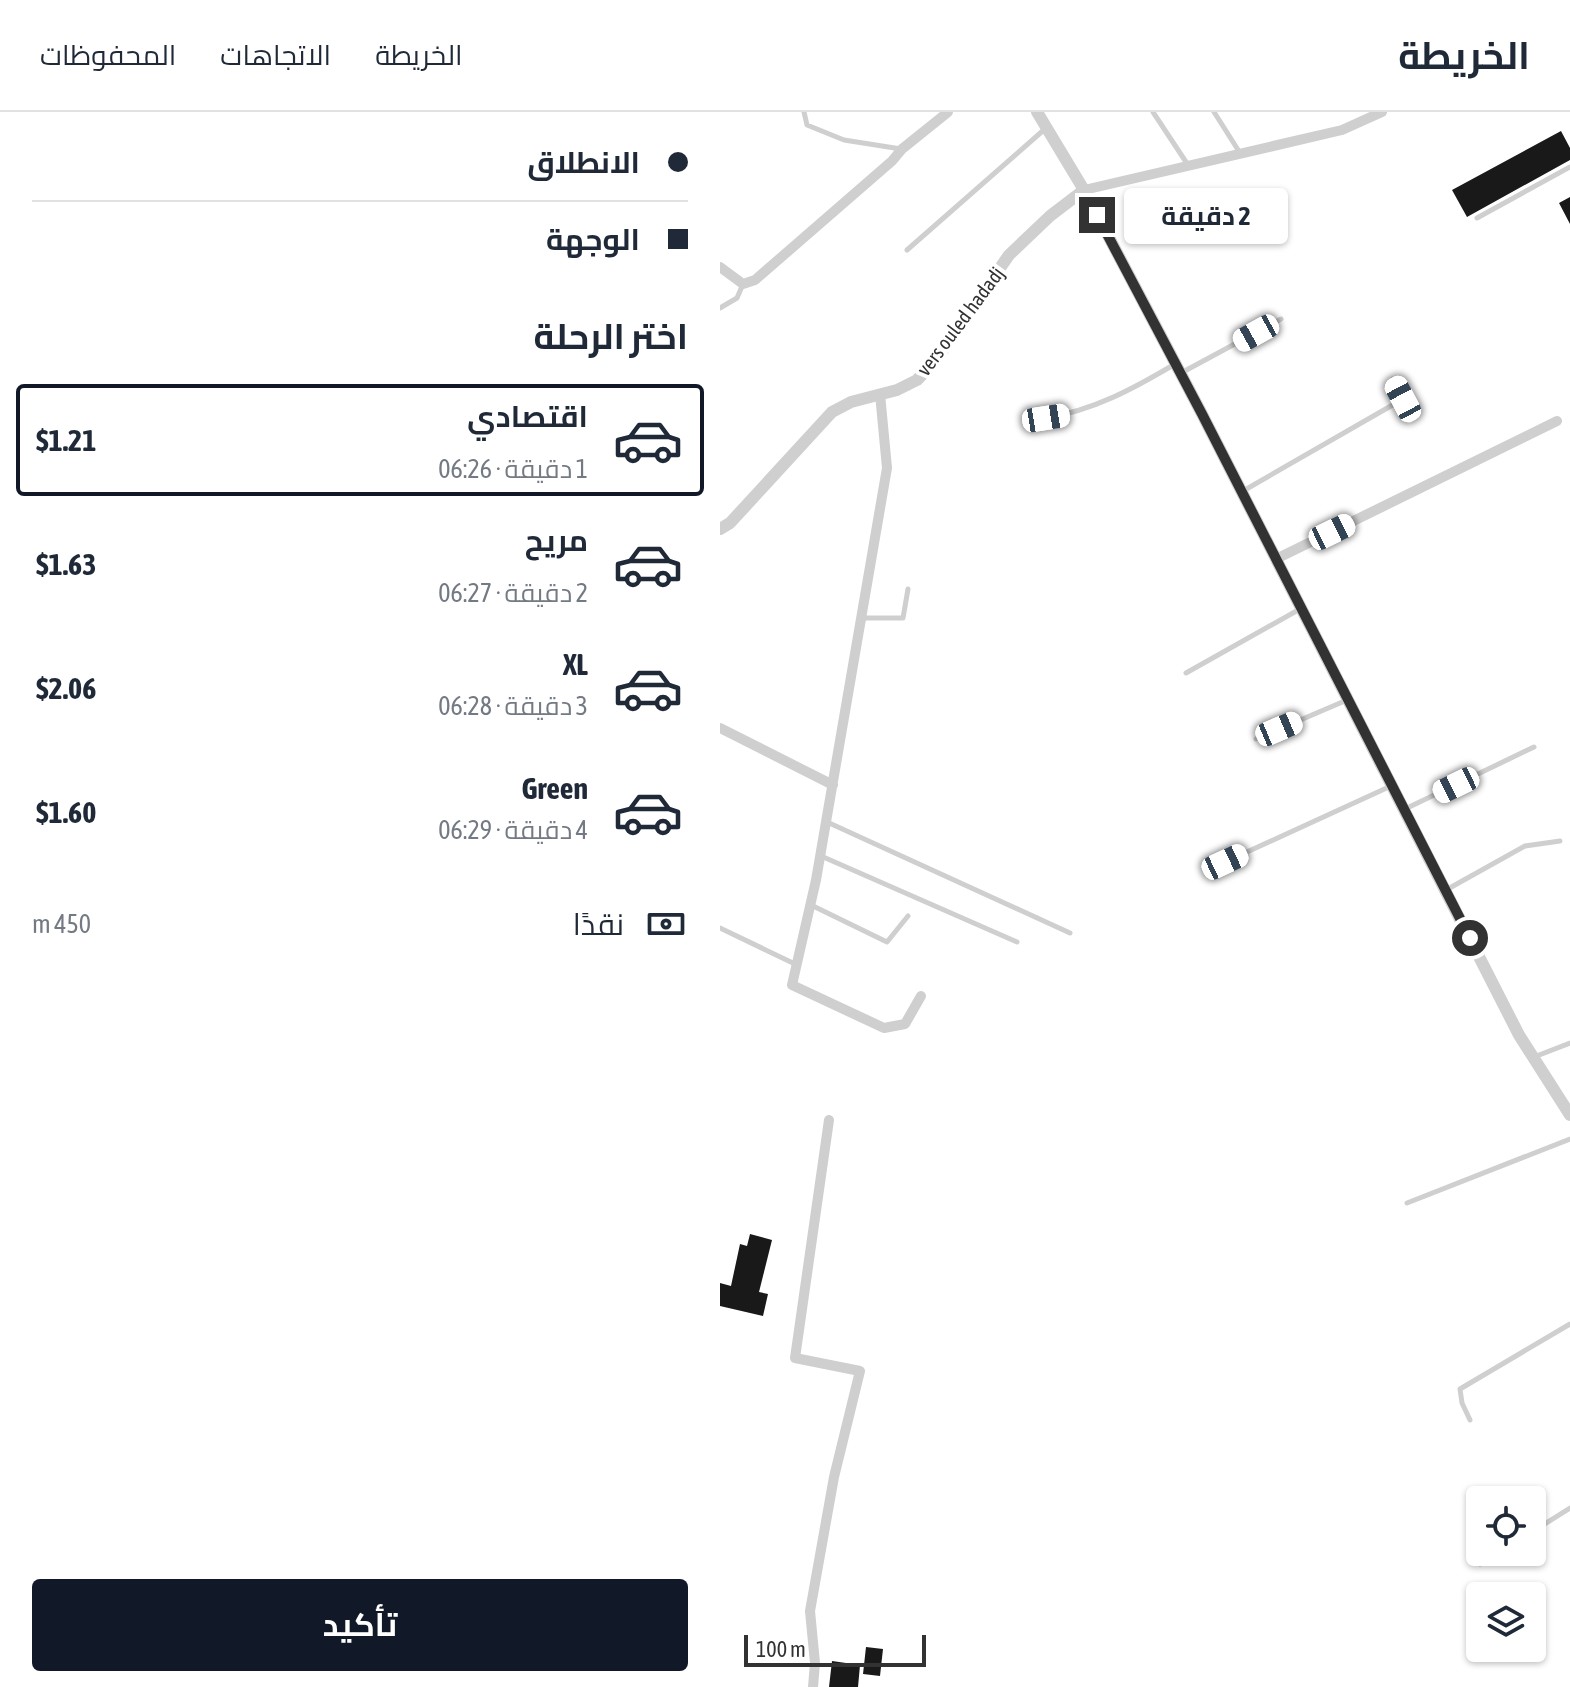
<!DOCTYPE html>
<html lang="ar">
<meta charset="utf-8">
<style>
:root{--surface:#fff;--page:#f2f2f3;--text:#1f2937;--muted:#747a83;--line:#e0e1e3;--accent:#111827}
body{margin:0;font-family:"Asap Condensed",Cairo,sans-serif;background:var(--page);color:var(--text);direction:rtl;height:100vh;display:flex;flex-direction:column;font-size:30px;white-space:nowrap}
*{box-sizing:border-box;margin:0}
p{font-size:26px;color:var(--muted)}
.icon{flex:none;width:44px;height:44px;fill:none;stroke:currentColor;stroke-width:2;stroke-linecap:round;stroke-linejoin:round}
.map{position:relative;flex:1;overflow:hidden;direction:ltr}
.sheet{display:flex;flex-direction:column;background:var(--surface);width:720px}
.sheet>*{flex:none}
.guide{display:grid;align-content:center;height:176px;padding:0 32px;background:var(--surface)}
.buttons{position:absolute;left:746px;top:1374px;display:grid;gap:16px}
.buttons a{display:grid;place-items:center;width:80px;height:80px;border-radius:8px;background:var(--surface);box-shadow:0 2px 6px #0004;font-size:40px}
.scale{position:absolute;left:24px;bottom:20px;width:182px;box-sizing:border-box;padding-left:8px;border:4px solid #323232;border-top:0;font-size:22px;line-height:28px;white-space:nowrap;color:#323232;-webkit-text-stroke:6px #fff;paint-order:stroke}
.end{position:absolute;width:36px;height:36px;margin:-18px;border:10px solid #323232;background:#fff;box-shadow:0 0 0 4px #fff}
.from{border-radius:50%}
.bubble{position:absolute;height:56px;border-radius:8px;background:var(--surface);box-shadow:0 2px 6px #0004;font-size:26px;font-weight:700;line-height:56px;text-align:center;direction:rtl}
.car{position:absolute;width:24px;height:48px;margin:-24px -12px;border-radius:10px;box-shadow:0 0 6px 2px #0007;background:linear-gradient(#fff 24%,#345 0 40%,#fff 0 76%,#345 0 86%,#fff 0)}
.guide b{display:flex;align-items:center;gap:28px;height:76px;font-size:30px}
.guide b+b{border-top:2px solid var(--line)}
.guide i{width:20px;height:20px;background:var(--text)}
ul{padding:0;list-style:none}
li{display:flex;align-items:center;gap:24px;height:112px;margin:0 16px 12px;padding:0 16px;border:4px solid transparent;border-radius:8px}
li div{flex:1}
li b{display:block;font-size:30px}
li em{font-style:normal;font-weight:700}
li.selected{border-color:var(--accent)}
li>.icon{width:72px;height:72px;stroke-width:1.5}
h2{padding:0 32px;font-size:36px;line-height:96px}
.pay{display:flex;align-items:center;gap:20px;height:88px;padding:0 32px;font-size:30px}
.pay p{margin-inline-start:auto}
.action{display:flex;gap:16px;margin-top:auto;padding:16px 32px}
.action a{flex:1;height:92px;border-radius:8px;background:var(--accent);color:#fff;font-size:32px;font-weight:700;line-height:92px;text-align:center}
header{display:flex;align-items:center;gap:48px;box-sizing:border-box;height:112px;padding:0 40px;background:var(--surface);border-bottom:2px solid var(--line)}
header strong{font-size:38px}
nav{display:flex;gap:44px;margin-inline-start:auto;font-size:28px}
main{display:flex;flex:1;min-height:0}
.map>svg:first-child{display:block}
.building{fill:#191919}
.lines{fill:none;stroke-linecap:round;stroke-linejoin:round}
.service{stroke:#cfcfcf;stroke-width:5}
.minor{stroke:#cfcfcf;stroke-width:10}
.tertiary{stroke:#cfcfcf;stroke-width:12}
.route{stroke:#323232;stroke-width:10}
.labels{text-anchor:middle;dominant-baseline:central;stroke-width:8;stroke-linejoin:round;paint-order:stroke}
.street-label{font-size:20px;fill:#323232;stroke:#fff}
</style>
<header>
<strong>الخريطة</strong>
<nav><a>الخريطة</a><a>الاتجاهات</a><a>المحفوظات</a></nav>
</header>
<main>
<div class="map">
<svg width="850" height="1575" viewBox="0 0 850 1575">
<rect width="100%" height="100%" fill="#fff"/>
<!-- building -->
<path class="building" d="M841,19L850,36V48L747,105L732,78Z
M850,85V112L839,91Z
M30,1122L52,1128L39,1180L48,1182L43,1204L0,1194V1171L11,1174L20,1132L27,1134Z
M146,1535L163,1537L160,1564L143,1562Z
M112,1549L140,1553L138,1575H109Z"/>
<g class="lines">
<!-- service -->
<path class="service" d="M84,0L87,13L124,28L181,37
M433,0L468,53
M494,0L520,41
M757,106L850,55
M187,138L326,16
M0,196L17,186L23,172
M461,261L561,207
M326,306C374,298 413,277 455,252
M523,379L683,287L673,267
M141,506H183L188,477
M466,561L580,497
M536,627L627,588
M685,697L814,635
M107,710L350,821
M101,744L297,830
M505,750L671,674
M726,778L805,734L840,729
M91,793L167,830L188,804
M0,816L75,852
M814,945L850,931
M687,1091L850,1027
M750,1308L742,1291L740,1277L850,1212
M812,1420L850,1396
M760,1452L780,1440"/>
<!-- minor -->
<path class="minor" d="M364,78L622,18L662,0
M0,155L23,172L35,168L172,49L182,37L228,0
M160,282L167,356L96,768L72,873L164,916L185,912L201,884
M556,447L837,309
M0,616L113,673
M93,1575L95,1551L90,1499L114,1365L140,1259L75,1246L109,1008"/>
<!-- tertiary -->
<path class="tertiary" d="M317,0L364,78L482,302L799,923L850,1003
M0,417L10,411L112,300L131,290L177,278L197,268L216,248L289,143L330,104L364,78"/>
</g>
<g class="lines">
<!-- route -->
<path class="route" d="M377,103L482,302L750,826"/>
</g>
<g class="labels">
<!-- street labels -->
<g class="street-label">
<text transform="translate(240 209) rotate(-53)">vers ouled hadadj</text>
</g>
</g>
</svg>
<div class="buttons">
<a><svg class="icon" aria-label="locate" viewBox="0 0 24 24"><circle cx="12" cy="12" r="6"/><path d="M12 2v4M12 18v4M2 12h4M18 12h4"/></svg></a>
<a><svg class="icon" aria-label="layers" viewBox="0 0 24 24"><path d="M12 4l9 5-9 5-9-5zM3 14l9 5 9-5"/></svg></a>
</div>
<div class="scale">100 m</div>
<i class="end from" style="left:750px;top:826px"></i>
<i class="end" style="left:377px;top:103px"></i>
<div class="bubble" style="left:404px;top:76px;width:164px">2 دقيقة</div>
<i class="car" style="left:536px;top:221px;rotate:241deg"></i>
<i class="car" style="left:683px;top:287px;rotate:332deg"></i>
<i class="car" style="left:326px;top:306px;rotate:81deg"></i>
<i class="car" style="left:612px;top:420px;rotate:64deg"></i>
<i class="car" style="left:559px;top:617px;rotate:67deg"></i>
<i class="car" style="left:736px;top:673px;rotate:244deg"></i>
<i class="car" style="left:505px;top:750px;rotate:65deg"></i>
</div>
<section class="sheet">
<div class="guide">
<b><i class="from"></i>الانطلاق</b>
<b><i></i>الوجهة</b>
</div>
<h2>اختر الرحلة</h2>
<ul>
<li class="selected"><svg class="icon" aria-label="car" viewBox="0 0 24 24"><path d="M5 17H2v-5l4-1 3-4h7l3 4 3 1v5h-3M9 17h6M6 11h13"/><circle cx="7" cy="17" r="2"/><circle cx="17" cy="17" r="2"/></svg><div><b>اقتصادي</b><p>1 دقيقة · 06:26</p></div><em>$1.21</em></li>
<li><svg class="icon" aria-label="car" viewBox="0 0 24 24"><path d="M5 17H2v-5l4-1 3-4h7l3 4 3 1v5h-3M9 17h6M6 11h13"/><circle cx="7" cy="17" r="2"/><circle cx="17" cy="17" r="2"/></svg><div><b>مريح</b><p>2 دقيقة · 06:27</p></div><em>$1.63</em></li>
<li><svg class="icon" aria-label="car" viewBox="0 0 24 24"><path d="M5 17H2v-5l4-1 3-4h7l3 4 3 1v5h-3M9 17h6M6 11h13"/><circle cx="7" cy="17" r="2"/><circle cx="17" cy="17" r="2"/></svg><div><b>XL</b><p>3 دقيقة · 06:28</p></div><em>$2.06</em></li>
<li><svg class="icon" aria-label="car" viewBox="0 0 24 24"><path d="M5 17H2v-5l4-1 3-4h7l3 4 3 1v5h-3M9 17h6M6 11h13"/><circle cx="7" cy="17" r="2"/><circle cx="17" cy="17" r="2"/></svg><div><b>Green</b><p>4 دقيقة · 06:29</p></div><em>$1.60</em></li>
</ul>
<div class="pay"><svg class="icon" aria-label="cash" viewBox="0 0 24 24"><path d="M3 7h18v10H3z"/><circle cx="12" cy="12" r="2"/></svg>نقدًا<p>450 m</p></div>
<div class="action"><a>تأكيد</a></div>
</section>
</main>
